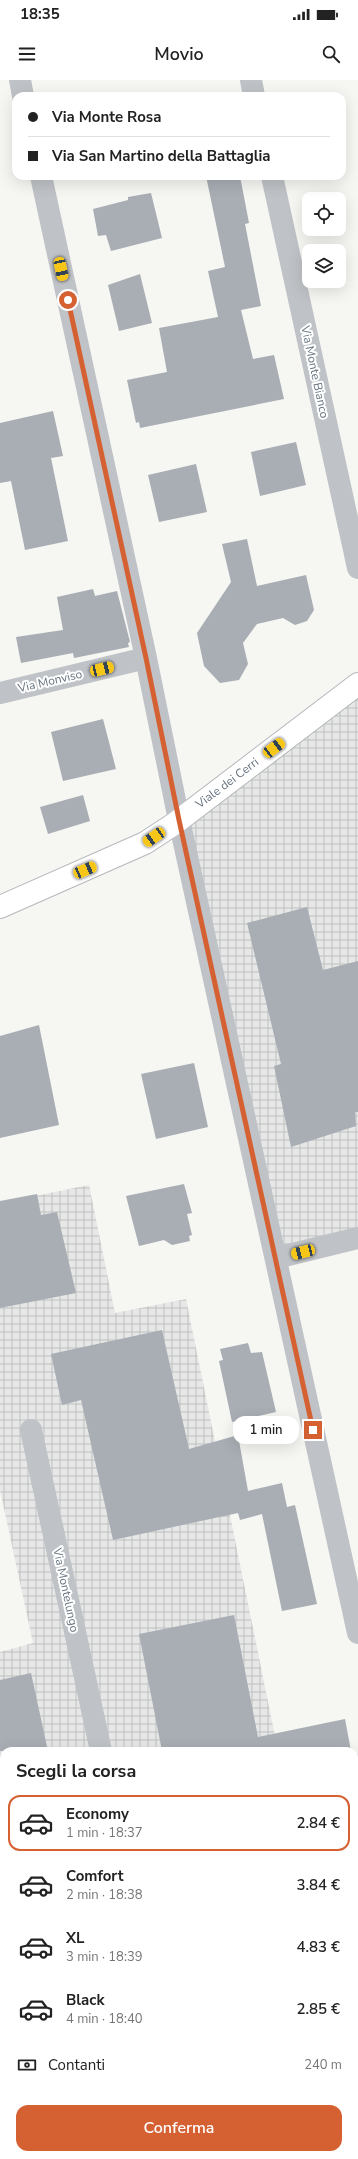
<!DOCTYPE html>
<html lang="it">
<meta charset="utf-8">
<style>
:root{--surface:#fff;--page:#f6f6f6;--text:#222;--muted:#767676;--line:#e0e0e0;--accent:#d56133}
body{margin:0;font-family:"Nunito Sans",sans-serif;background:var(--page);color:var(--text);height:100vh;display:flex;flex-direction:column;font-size:15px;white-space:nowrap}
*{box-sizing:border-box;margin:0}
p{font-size:13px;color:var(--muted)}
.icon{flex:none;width:22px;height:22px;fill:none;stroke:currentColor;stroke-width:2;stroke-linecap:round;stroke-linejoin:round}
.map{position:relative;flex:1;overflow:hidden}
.sheet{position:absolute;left:0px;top:1667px;width:358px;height:412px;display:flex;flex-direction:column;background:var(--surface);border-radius:12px 12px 0 0;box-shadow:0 4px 16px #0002}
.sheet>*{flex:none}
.guide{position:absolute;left:12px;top:12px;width:334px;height:88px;border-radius:12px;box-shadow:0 4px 16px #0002;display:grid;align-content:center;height:88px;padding:0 16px;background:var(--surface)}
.buttons{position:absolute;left:302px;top:112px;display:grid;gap:8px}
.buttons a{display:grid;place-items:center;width:44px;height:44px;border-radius:8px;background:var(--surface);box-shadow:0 4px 16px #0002;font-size:20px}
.end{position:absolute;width:18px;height:18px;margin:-9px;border:5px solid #d56133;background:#fff;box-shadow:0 0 0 2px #fff}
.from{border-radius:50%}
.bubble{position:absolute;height:28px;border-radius:12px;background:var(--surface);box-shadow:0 4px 16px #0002;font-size:13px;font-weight:600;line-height:28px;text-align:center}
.car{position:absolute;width:12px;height:24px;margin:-12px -6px;border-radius:5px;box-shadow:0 0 3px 1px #0007;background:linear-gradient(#f5c518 24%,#345 0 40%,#f5c518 0 76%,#345 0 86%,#f5c518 0)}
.guide b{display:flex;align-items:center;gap:14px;height:38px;font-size:15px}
.guide b+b{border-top:1px solid var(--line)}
.guide i{width:10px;height:10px;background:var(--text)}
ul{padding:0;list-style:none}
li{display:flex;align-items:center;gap:12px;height:56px;margin:0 8px 6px;padding:0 8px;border:2px solid transparent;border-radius:12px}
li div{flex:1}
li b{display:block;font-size:15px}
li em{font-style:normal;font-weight:600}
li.selected{border-color:var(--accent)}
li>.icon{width:36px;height:36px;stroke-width:1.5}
h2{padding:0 16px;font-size:18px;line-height:48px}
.pay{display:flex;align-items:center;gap:10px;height:44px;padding:0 16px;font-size:15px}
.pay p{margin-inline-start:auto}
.cta{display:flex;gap:8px;margin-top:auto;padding:8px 16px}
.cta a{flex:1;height:46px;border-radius:12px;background:var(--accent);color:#fff;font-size:16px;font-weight:600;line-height:46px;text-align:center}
.status{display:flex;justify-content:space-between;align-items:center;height:28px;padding:0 20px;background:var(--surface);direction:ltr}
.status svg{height:11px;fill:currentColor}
header{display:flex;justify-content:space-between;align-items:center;height:52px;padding:0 16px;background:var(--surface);font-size:18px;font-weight:600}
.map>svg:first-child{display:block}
.industrial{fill:url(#industrial-grid)}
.building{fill:#a8aeb4}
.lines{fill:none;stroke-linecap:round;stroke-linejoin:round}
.secondary-casing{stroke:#b4b8bc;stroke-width:24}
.street{stroke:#bfc2c6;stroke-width:22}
.secondary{stroke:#fff;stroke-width:22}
.route{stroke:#d56133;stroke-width:5}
.labels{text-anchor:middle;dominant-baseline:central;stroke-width:4;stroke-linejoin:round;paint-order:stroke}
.street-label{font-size:12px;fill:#677481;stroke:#fff}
</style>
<div class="status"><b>18:35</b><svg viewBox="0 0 49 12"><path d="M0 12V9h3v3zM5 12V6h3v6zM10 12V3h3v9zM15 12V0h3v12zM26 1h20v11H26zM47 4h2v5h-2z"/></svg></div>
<header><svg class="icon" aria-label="menu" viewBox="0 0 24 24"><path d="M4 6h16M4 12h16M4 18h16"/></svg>Movio<svg class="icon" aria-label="search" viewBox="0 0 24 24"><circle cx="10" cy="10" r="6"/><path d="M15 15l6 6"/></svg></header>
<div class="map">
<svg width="358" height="2079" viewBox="0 0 358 2079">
<defs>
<pattern id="industrial-grid" width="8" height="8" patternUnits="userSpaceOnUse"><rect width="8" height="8" fill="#e6e7e6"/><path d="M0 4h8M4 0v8" fill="none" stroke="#bec0c0"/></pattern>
</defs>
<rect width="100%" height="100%" fill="#f6f6f3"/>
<!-- industrial -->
<path class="industrial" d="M358,615V1153L279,1173L185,743Z
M89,1105L115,1233L186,1219L278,1671H4V1880L0,1881V1572L33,1563L0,1410V1123Z"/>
<!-- building -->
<path class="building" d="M206,96H240L249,143L245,144L261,226L241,230L253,279L274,275L284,319L140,348L139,342L136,343L127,300L167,292L159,248L218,237L208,191L225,187Z
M151,113L162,158L111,171L106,155L98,156L93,129L128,120V117Z
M140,194L152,243L119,251L108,205Z
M53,331L63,376L51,378L68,461L25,470L11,401L0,403V343Z
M296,362L306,405L260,416L251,372Z
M196,384L207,432L159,442L148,395Z
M247,459L257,506L306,495L314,530L307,541L295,545L283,538L257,544L243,563L248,584L239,600L220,603L204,586L197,553L231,502L222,464Z
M93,509L95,516L117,511L130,562L128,563L129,567L74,578L73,573L21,583L16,557L63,550L57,517Z
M103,639L116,689L63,701L51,652Z
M83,715L90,741L48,754L40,727Z
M307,827L323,890L358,881V1032H355L356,1046L291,1067L274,986L281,984L247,843Z
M39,945L59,1045L0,1058V956Z
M194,983L208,1047L156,1059L141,994Z
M184,1104L192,1133L187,1134L192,1155L189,1156L190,1161L172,1165L164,1160L139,1166L126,1116Z
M37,1114L41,1135L57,1132L76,1213L0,1228V1121Z
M162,1250L189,1369L238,1355L248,1411L282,1403L287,1427L295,1425L317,1524L282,1531L262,1434L240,1440L238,1433L113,1460L81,1320L62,1325L51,1274Z
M248,1263L251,1273L262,1272L276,1332L232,1342L219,1281L223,1280L220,1269Z
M234,1535L258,1657L345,1639L351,1671H162L139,1554Z
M31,1593L48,1671H0V1600Z"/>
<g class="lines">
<defs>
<path id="secondary" d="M0,827L145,763L174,744L358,604"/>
</defs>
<!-- secondary casing -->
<use href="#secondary" class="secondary-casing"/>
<!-- street -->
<path class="street" d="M20,0L23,16
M251,0L254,16
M41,96L146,578L179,740L358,1553
M272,96L358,488
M0,613L146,578
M276,1178L358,1158
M31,1350L101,1671
M354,1781L358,1780
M0,1870L4,1869"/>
<!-- secondary -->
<use href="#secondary" class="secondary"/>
</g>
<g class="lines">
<!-- route -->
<path class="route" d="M68,220L146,578L179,740L313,1350"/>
</g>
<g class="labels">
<!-- street labels -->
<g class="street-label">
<text transform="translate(315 292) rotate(78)">Via Monte Bianco</text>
<text transform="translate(50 601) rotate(-13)">Via Monviso</text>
<text transform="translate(227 703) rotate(-37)">Viale dei Cerri</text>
<text transform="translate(66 1510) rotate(78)">Via Montelungo</text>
</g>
</g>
</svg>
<div class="buttons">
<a><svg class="icon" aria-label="locate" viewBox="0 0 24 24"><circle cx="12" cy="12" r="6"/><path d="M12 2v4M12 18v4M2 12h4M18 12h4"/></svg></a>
<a><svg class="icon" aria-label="layers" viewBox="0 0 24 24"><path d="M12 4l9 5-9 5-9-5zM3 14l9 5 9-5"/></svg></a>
</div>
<i class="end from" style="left:68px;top:220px"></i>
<i class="end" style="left:313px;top:1350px"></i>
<div class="bubble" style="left:233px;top:1336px;width:66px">1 min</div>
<i class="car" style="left:61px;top:189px;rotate:168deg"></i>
<i class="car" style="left:102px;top:589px;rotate:77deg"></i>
<i class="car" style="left:274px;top:668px;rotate:53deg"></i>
<i class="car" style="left:154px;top:757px;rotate:236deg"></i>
<i class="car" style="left:85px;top:790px;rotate:67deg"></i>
<i class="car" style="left:303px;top:1172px;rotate:256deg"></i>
<div class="guide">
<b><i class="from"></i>Via Monte Rosa</b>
<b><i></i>Via San Martino della Battaglia</b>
</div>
<section class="sheet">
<h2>Scegli la corsa</h2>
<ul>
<li class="selected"><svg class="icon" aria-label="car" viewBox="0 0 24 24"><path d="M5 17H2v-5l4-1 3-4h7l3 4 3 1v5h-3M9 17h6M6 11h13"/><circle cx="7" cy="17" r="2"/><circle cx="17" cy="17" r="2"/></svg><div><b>Economy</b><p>1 min · 18:37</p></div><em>2.84 €</em></li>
<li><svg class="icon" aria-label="car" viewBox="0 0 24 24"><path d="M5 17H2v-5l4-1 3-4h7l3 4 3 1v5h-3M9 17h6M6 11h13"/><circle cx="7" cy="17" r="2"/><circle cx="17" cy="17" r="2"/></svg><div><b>Comfort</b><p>2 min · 18:38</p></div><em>3.84 €</em></li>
<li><svg class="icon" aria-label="car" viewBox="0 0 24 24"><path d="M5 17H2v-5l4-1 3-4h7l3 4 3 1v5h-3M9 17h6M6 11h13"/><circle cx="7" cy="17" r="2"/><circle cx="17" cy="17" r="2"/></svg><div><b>XL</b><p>3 min · 18:39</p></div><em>4.83 €</em></li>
<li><svg class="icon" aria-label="car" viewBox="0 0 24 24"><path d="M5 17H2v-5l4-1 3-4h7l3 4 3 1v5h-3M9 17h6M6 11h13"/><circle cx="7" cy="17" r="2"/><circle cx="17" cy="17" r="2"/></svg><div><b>Black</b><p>4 min · 18:40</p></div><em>2.85 €</em></li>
</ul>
<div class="pay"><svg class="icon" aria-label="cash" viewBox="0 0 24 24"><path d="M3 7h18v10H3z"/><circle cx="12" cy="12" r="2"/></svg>Contanti<p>240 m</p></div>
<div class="cta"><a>Conferma</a></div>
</section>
</div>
